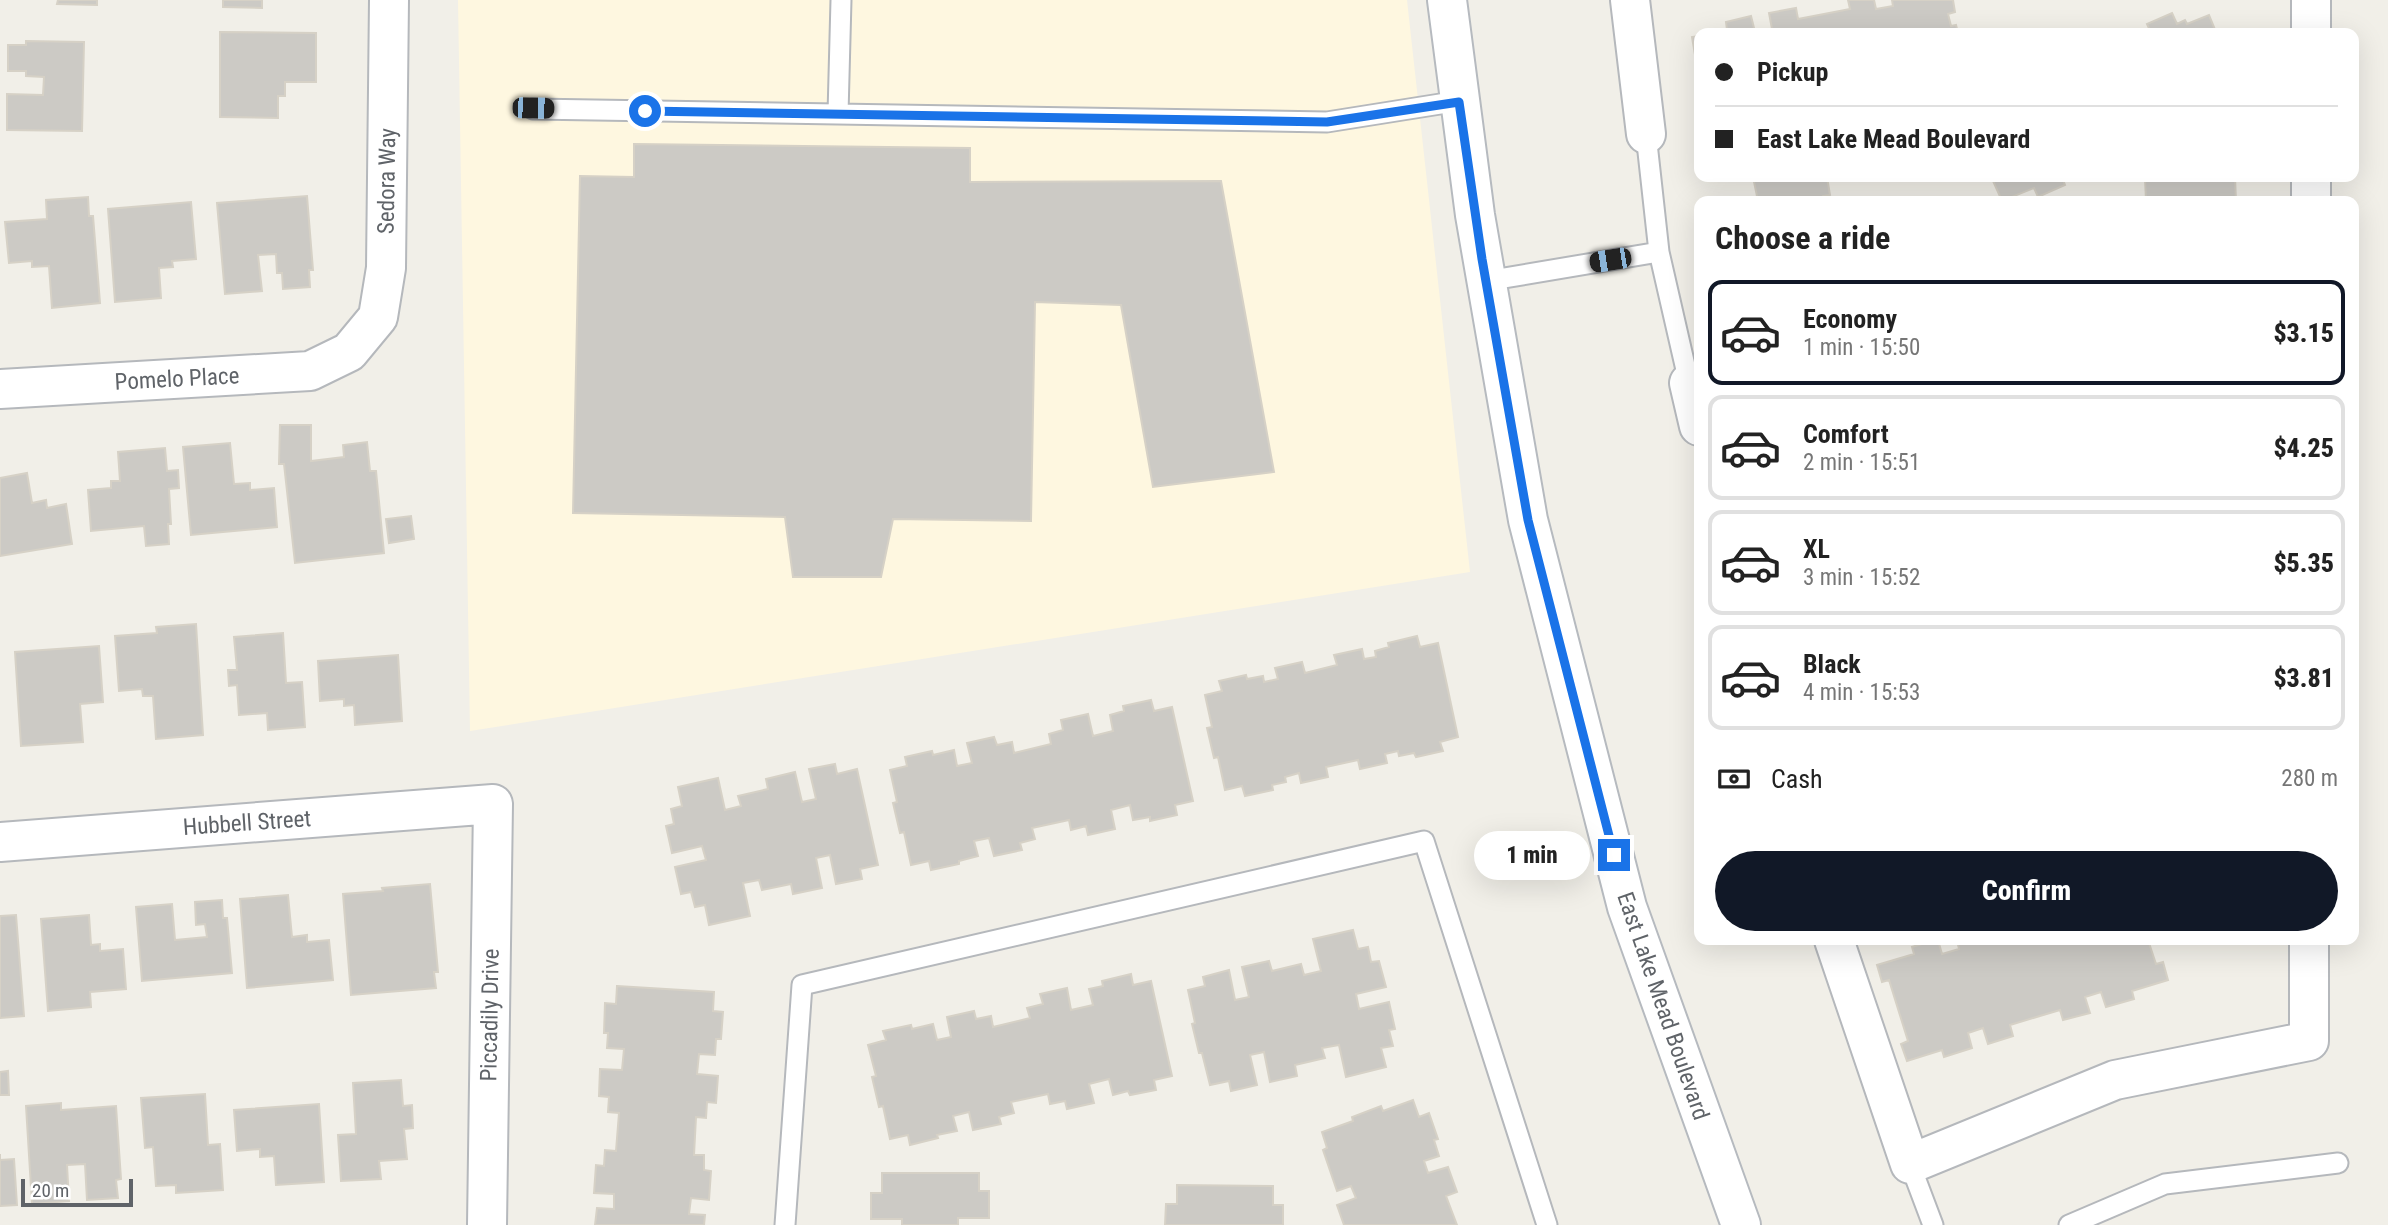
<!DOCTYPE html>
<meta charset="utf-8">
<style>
:root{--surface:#fff;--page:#f2f2f2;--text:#222;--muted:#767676;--line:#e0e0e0;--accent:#111827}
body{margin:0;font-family:"Roboto Condensed",sans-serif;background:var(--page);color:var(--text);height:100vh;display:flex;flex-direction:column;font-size:26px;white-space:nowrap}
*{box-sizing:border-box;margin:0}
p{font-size:23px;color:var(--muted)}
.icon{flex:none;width:38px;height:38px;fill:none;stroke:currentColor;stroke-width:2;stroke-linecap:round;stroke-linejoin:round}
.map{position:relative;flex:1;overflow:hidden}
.sheet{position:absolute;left:1694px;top:196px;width:665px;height:749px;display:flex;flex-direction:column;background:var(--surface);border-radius:14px;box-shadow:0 7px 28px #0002}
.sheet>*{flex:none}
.top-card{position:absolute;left:1694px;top:28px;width:665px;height:154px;border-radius:14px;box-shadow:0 7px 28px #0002;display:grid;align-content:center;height:154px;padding:0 21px;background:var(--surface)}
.scale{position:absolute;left:21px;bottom:18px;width:112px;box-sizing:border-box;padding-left:7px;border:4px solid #5f6368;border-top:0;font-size:19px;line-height:24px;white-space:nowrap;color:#5f6368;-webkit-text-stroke:5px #fff;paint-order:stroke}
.end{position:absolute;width:32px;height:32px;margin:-16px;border:9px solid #1a73e8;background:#fff;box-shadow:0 0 0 4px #fff}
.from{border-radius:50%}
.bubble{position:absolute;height:49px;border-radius:24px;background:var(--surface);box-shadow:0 7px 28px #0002;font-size:23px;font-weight:800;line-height:49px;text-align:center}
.car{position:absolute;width:21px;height:42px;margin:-21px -10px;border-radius:9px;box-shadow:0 0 5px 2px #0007;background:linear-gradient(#222 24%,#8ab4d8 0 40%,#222 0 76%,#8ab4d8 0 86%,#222 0)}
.top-card b{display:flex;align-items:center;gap:24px;height:66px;font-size:26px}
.top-card b+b{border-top:2px solid var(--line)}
.top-card i{width:18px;height:18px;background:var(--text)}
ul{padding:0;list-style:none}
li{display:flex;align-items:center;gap:21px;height:105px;margin:0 14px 10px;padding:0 7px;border:4px solid var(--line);border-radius:14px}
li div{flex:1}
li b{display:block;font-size:26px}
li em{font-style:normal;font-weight:800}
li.on{border-color:var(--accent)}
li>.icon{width:63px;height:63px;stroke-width:1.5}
h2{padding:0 21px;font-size:32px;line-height:84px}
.pay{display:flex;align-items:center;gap:18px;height:77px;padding:0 21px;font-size:26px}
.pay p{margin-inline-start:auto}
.cta{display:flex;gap:14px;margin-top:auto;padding:14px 21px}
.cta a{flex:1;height:80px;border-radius:42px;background:var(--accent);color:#fff;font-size:28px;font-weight:800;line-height:80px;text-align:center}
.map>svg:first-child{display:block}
.commercial{fill:#fef7e0}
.building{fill:#cccac5;stroke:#d6d1c6;stroke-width:2}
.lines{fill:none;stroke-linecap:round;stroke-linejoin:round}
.lane-casing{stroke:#b5b8bc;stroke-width:23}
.street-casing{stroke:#b5b8bc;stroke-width:42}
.secondary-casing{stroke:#b6babf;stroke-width:42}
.lane{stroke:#fff;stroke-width:19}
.street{stroke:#fff;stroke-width:38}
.secondary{stroke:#fff;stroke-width:38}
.route{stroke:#1a73e8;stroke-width:9}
.labels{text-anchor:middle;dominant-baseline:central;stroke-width:6;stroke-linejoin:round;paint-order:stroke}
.street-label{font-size:23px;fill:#5f6368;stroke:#fff}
</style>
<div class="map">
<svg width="2388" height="1225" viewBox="0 0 2388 1225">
<rect width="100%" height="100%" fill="#f1efe8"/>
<!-- commercial -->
<path class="commercial" d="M458,0H1407L1470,572L470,731Z"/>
<!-- building -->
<path class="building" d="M58,0H97V5L57,4Z
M223,0H262V8L223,7Z
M1848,0H1874L1876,9L1893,6L1892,0H1953L1955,12L1948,14L1951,26L1956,25L1958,33H1710L1727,30L1726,22L1751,16L1755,32L1772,29L1769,13L1796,8L1798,19L1850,9Z
M2172,13L2177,24L2185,20L2187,24L2209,15L2216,32L2151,33L2147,24Z
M220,32L316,33V82H285V96H278V118L220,117Z
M1699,36V60L1696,61L1692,37Z
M26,41L84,42L82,131L7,130V94L43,95L44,77L26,76V71H8V45H26Z
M634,144L970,148V182L1221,181L1274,472L1153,487L1121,305L1035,302L1031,521L893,519L881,577H793L785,517L573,513L580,176L634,177Z
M1753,177H1827L1830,195L1823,196L1824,201H1758Z
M2000,177H2062L2065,185L2038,197L2034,188L2002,201L1993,181Z
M2179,177H2235L2236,201H2146L2145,178Z
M307,196L313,270H309L310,287L283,289L282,273H277L276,254L258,255L262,291L225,294L217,203Z
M88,197L89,216H93L100,303L52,308L49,266L32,267V261L9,263L5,222L47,219L46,200Z
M191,202L196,259L172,261L173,267L159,268L161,298L115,302L108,209Z
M280,425H311V461L344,457L343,445L367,442L370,471H376L384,553L295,563L284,464H279Z
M230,443L234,484L250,483V490L274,488L277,527L191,535L183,447Z
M165,448L167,471L178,470L179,488L169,489L171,524H168L169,544L146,546L144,526L91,531L88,490L111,488V481H120L118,452Z
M27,473L32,503L46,500L47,508L66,504L72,544L0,556V478Z
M411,516L414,539L389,543L386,519Z
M196,624L203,735L156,739L153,696H143L142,689L119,691L115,636L157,633L156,627Z
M283,633L286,683L302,682L305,727L268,730L267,713L239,715L237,685L229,686L228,670H237L234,637Z
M1417,636L1420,647L1438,643L1458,737L1440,742L1443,751L1416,757L1414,753L1399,756L1398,751L1385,754L1387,763L1360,769L1358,760L1326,767L1328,777L1301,783L1299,773L1285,777L1286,782L1272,785L1273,790L1245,796L1242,786L1225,790L1218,757L1214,758L1207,728L1212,727L1205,695L1222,691L1219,681L1246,675L1247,679L1263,676L1264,682L1278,679L1275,668L1302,662L1305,673L1337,665L1334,655L1362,649L1364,659L1376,657L1375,651L1389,647L1388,643Z
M99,646L103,702L80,704L83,742L21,746L15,652Z
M398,655L402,721L355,725L354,705L344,706V699L320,701L318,661Z
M1151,700L1154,711L1172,707L1193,801L1175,805L1177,815L1150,821V817L1133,820L1130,805L1111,810L1115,829L1088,835L1086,826L1071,830L1069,820L1032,828L1035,839L1020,843L1022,850L994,856L989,838L974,841L978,856L959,861V864L931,870L929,861L911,865L904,832L900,833L893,803L897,802L890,770L907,766L905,757L932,751L933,755L954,750L957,766L972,763L967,743L994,737L997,745L1012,742L1014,753L1051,744L1049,734L1063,730L1061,720L1088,714L1093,736L1113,731L1110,715L1124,711L1123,706Z
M835,764L837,774L857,769L878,865L860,869L862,879L836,884L830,855L816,858L822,888L793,894L791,884L762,890L759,880L743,883L750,916L709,925L705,905L695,907L691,892L681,894L675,867L706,860L702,846L672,853L666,826L674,824L671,809L682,806L678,787L718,778L725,810L741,806L738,796L768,789L766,779L795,772L802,802L816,799L809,769Z
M430,884L438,972H434L436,988L351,995L343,894L383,891L382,888Z
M288,895L292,937L307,935V942L329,940L333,980L247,988L240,899Z
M222,900L223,918H227L232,973L142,981L136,907L172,904L175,940L207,937L205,924L196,925L195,902Z
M16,915L24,1016L0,1018V916Z
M89,915L91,945L100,944V951L123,949L126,989L90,992L91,1007L48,1011L41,919Z
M1353,930L1358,949L1368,947L1371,962L1379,961L1386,987L1356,994L1359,1009L1389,1002L1395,1029L1389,1030L1393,1046L1381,1048L1386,1067L1346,1077L1339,1045L1322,1048L1325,1058L1295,1065L1297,1076L1270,1082L1264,1052L1250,1055L1257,1085L1231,1091L1229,1081L1210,1085L1202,1053H1199L1192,1024L1195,1023L1188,990L1205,986L1203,977L1229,970L1235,1000L1249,997L1242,967L1269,961L1272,971L1301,964L1304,975L1321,971L1313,939Z
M1934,940H1938L1942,954L1959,949L1957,940H2148L2156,964L2163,962L2168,980L2132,991L2134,999L2106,1007L2101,992L2085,997L2090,1013L2063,1020L2060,1010L2010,1025L2013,1036L1988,1044L1983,1028L1968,1033L1972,1048L1944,1057L1942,1050L1907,1061L1901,1044L1908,1041L1889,980L1882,982L1877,965L1914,954L1912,947Z
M1131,974L1133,985L1151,981L1172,1076L1154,1080L1156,1090L1130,1095L1128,1091L1113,1095L1109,1079L1089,1084L1094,1103L1067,1109L1065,1101L1050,1104L1048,1094L1011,1102L1014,1113L999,1117L1001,1124L973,1130L969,1112L953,1116L957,1131L937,1135L938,1138L910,1145L908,1135L890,1139L883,1106L879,1107L872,1077L876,1076L868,1045L886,1040L883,1031L911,1025L912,1029L933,1024L937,1040L951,1037L947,1017L974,1011L976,1019L991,1016L993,1027L1030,1018L1027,1008L1043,1004L1040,994L1067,988L1071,1010L1093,1005L1089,989L1103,986L1102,981Z
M617,986L714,992L713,1011L723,1012L721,1039H716L715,1055L699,1054L697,1074L718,1076L716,1103L707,1102L706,1118L696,1117L694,1155H704V1170L711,1171L709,1200L691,1198L689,1214L705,1215L704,1225H595L597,1208L614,1209V1194L594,1193L596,1165L604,1166L605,1150L616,1151L619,1113L608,1112L609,1097L599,1096L600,1069L622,1070L624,1049L607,1048L608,1033H604L605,1003L616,1004Z
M8,1071L9,1095H0V1072Z
M401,1080L403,1106L412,1105L413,1128L404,1129L407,1159L379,1161L381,1179L341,1181L338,1135L356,1134L353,1083Z
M205,1094L208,1145L220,1144L223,1190L176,1193V1185L156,1186L153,1147L145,1148L141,1098Z
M1413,1100L1419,1117L1429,1113L1438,1139L1434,1140L1439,1156L1424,1161L1428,1173L1448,1167L1457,1192L1446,1196L1457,1225H1344L1337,1205L1356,1198L1351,1186L1337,1191L1323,1150L1327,1148L1322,1132L1353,1121L1352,1117L1381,1106L1383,1111Z
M61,1103V1110L116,1106L121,1179L116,1180L118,1198L87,1200L85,1164L67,1165L69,1201L32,1204L26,1106Z
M319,1104L324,1182L276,1185L274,1156L260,1157V1149L237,1151L234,1110Z
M0,1154V1160L14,1159L17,1205L0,1206Z
M882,1173H979V1191H989V1218H958V1225H902V1219H871V1193H882Z
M1177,1185L1273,1186V1205H1283V1225H1165L1166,1204H1177Z"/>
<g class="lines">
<defs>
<path id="lane" d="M533,109L1327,122L1459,101
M838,114L841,0
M1646,134L1659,252L1689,383
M1486,281L1659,252
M1910,1164L1933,1225
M785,1225L802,985L1424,841L1547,1225
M2069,1225L2165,1184L2338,1163"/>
<path id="street" d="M1630,0L1646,134
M2311,0V33
M2311,177V201
M1689,383L1699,426
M0,389L310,371L349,352L378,317L386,268L389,0
M0,842L493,804L487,1225
M1834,940L1910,1164L2115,1080L2309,1041V940"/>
<path id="secondary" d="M1447,0L1475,215L1528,520L1627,907L1741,1225"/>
</defs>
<!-- lane casing -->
<use href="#lane" class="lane-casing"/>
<!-- street casing -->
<use href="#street" class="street-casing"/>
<!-- secondary casing -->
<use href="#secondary" class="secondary-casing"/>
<!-- lane -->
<use href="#lane" class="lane"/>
<!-- street -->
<use href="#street" class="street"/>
<!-- secondary -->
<use href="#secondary" class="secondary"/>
</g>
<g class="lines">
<!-- route -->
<path class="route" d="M645,111L1327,122L1459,102L1482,259L1528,520L1614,855"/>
</g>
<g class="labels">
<!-- street labels -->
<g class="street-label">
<text transform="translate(387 181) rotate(-89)">Sedora Way</text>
<text transform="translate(177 379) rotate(-3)">Pomelo Place</text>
<text transform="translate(247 823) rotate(-4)">Hubbell Street</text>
<text transform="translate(1663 1006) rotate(71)">East Lake Mead Boulevard</text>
<text transform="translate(490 1015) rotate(-89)">Piccadily Drive</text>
</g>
</g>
</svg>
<div class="scale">20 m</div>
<i class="end from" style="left:645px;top:111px"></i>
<i class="end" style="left:1614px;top:855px"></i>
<div class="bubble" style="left:1474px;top:831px;width:116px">1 min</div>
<i class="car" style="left:533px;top:108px;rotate:91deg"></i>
<i class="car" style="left:1610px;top:260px;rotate:261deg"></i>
<div class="top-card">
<b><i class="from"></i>Pickup</b>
<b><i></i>East Lake Mead Boulevard</b>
</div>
<section class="sheet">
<h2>Choose a ride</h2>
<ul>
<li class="on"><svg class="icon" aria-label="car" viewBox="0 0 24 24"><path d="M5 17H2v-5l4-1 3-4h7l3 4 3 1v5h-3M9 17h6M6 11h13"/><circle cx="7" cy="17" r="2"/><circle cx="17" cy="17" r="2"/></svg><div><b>Economy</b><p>1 min · 15:50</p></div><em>$3.15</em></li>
<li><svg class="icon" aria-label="car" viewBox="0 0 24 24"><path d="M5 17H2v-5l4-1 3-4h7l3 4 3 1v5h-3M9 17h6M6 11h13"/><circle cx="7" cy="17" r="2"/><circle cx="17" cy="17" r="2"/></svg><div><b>Comfort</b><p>2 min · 15:51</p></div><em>$4.25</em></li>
<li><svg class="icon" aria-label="car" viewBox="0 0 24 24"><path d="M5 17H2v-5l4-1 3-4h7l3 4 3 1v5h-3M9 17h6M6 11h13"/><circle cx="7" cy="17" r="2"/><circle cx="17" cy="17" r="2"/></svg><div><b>XL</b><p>3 min · 15:52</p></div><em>$5.35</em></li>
<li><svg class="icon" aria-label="car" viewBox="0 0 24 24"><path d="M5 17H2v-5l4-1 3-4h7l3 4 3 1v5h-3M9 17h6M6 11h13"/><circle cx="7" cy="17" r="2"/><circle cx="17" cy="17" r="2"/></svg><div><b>Black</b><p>4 min · 15:53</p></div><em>$3.81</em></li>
</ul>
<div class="pay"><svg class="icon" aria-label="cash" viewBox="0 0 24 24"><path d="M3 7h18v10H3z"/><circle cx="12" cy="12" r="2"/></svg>Cash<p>280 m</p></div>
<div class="cta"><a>Confirm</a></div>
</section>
</div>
